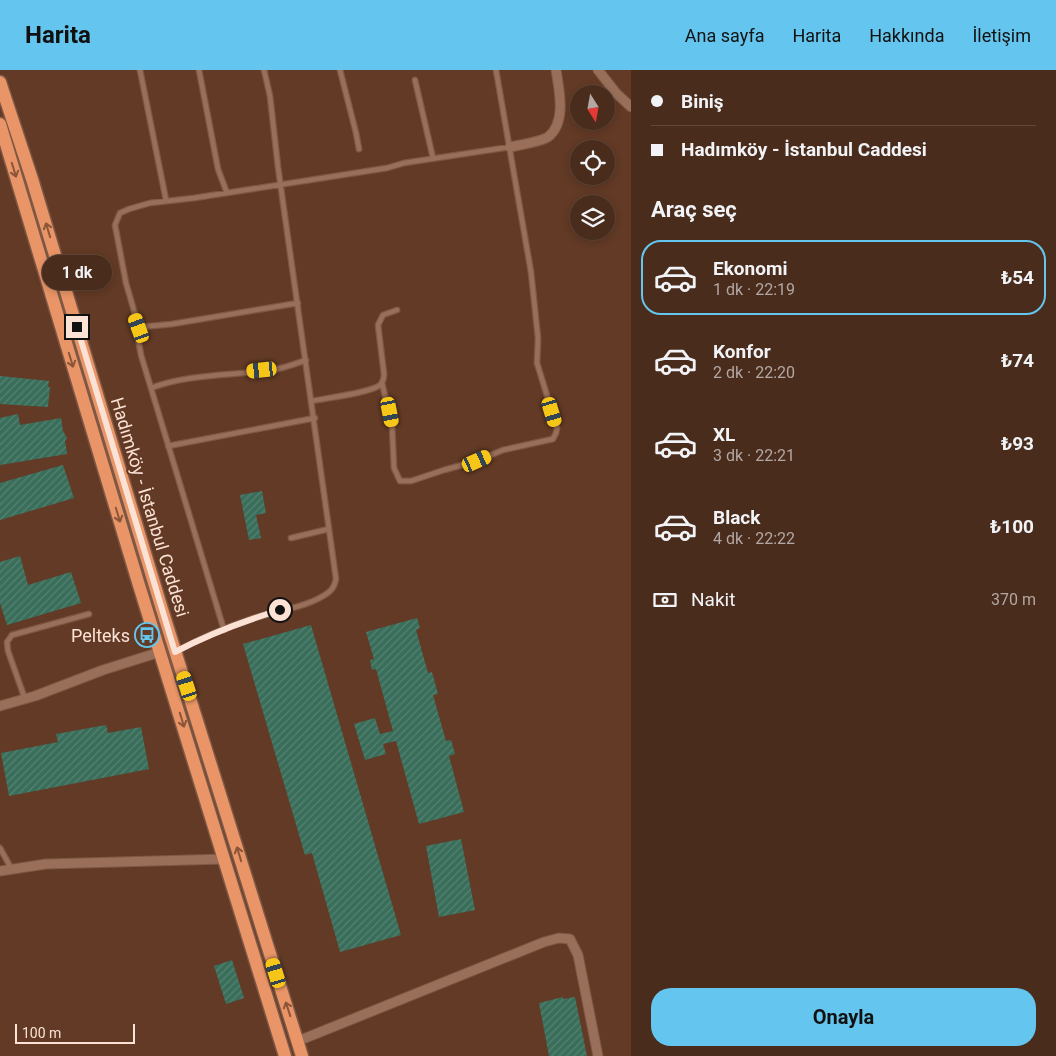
<!DOCTYPE html>
<html lang="tr">
<meta charset="utf-8">
<style>
:root{--surface:#4a2c1c;--page:#513425;--text:#f1f3f6;--muted:#b2a7a3;--line:#61483b;--accent:#64c5ee}
body{margin:0;font-family:Roboto,sans-serif;background:var(--page);color:var(--text);height:100vh;display:flex;flex-direction:column;font-size:19px;white-space:nowrap}
*{box-sizing:border-box;margin:0}
p{font-size:16px;color:var(--muted)}
.icon{flex:none;width:28px;height:28px;fill:none;stroke:currentColor;stroke-width:2;stroke-linecap:round;stroke-linejoin:round}
.map{position:relative;flex:1;overflow:hidden}
.panel{display:flex;flex-direction:column;background:var(--surface);width:425px}
.panel>*{flex:none}
.hud{display:grid;align-content:center;height:110px;padding:0 20px;background:var(--surface)}
.needle{width:32px;rotate:169deg}
.fabs{position:absolute;left:570px;top:15px;display:grid;gap:10px}
.fabs a{display:grid;place-items:center;width:45px;height:45px;border-radius:50%;background:var(--surface);box-shadow:0 2px 8px #0003,0 0 0 1px var(--line);font-size:25px}
.scale{position:absolute;left:15px;bottom:12px;width:120px;box-sizing:border-box;padding-left:5px;border:2px solid #fbe2d5;border-top:0;font-size:14px;line-height:18px;white-space:nowrap;color:#fbe2d5;-webkit-text-stroke:4px #623a25;paint-order:stroke}
.end{position:absolute;width:22px;height:22px;margin:-11px;border:6px solid #fbe2d5;background:#111;box-shadow:0 0 0 2px #111}
.from{border-radius:50%}
.bubble{position:absolute;height:35px;border-radius:18px;background:var(--surface);box-shadow:0 2px 8px #0003,0 0 0 1px var(--line);font-size:16px;font-weight:700;line-height:35px;text-align:center}
.car{position:absolute;width:15px;height:30px;margin:-15px -8px;border-radius:6px;box-shadow:0 0 4px 1px #0007;background:linear-gradient(#f5c518 24%,#345 0 40%,#f5c518 0 76%,#345 0 86%,#f5c518 0)}
.hud b{display:flex;align-items:center;gap:18px;height:48px;font-size:19px}
.hud b+b{border-top:1px solid var(--line)}
.hud i{width:12px;height:12px;background:var(--text)}
ul{padding:0;list-style:none}
li{display:flex;align-items:center;gap:15px;height:75px;margin:0 10px 8px;padding:0 10px;border:2px solid transparent;border-radius:20px}
li div{flex:1}
li b{display:block;font-size:19px}
li em{font-style:normal;font-weight:700}
li.selected{border-color:var(--accent)}
li>.icon{width:45px;height:45px;stroke-width:1.5}
h2{padding:0 20px;font-size:22px;line-height:60px}
.pay{display:flex;align-items:center;gap:12px;height:55px;padding:0 20px;font-size:19px}
.pay p{margin-inline-start:auto}
.cta{display:flex;gap:10px;margin-top:auto;padding:10px 20px}
.cta a{flex:1;height:58px;border-radius:20px;background:var(--accent);color:#111;font-size:20px;font-weight:700;line-height:58px;text-align:center}
header{display:flex;align-items:center;gap:30px;box-sizing:border-box;height:70px;padding:0 25px;background:var(--accent);color:#111}
header strong{font-size:24px}
nav{display:flex;gap:28px;margin-inline-start:auto;font-size:18px}
main{display:flex;flex:1;min-height:0}
.map>svg:first-child{display:block}
.building{fill:url(#building-hatch)}
.lines{fill:none;stroke-linecap:round;stroke-linejoin:round}
.service-casing{stroke:#7e5845;stroke-width:7}
.minor-casing{stroke:#7e5845;stroke-width:11}
.primary-casing{stroke:#7e5845;stroke-width:15}
.service{stroke:#996f59;stroke-width:4.5}
.minor{stroke:#996f59;stroke-width:9}
.primary{stroke:#e99567;stroke-width:12}
.oneway{stroke:#8a5539}
.route{stroke:#fbe2d5;stroke-width:6}
.labels{text-anchor:middle;dominant-baseline:central;stroke-width:4;stroke-linejoin:round;paint-order:stroke}
.street-label{font-size:18px;fill:#fbe2d5;stroke:#623a25}
.poi-label{font-size:18px;fill:#fbe2d5;stroke:#623a25;text-anchor:end}
</style>
<header>
<strong>Harita</strong>
<nav><a>Ana sayfa</a><a>Harita</a><a>Hakkında</a><a>İletişim</a></nav>
</header>
<main>
<div class="map">
<svg width="631" height="986" viewBox="0 0 631 986">
<defs>
<pattern id="building-hatch" width="6" height="6" patternUnits="userSpaceOnUse" patternTransform="scale(1.25)"><rect width="6" height="6" fill="#396e5b"/><path d="M-1 1l2-2M0 6l6-6M5 7l2-2" fill="none" stroke="#578272"/></pattern>
</defs>
<rect width="100%" height="100%" fill="#623a25"/>
<!-- building -->
<path class="building" d="M0,306L49,311L48,317H50L48,337L0,334Z
M18,344L20,355L61,348L63,361L67,368L65,371L67,384L0,395V348Z
M63,395L74,428L0,450V413Z
M262,421L266,443L256,445L261,468L249,470L240,425Z
M20,486L28,515L71,502L81,533L7,555L0,533V492Z
M417,548L420,558L416,560L428,603L432,602L438,624L433,625L446,671L451,670L455,684L449,686L464,742L419,754L396,671L383,674L386,684L365,690L354,654L375,648L380,664L393,661L376,599L372,600L370,590L374,589L366,562Z
M311,555L401,865L340,882L312,783L305,785L243,574Z
M106,655L108,663L141,657L149,699L9,726L1,683L58,672L56,664Z
M461,769L475,840L439,847L426,776Z
M232,890L244,928L226,934L214,896Z
M563,927V929L575,927L587,986H549L539,933Z"/>
<g class="lines">
<defs>
<path id="service" d="M140,0L166,130
M199,0L218,99L227,123
M340,0L356,63L359,79
M415,10L433,88
M139,258L126,213L115,155L120,143L129,139L150,133L194,128L387,98L404,93L510,77
M382,313L392,355L394,398L400,411H411L444,400L477,391L503,380L553,369L556,363L557,358L537,293L538,268L531,202L496,0
M151,318C190,303 236,306 277,299C287,297 297,293 306,290
M312,331C326,328 370,323 380,315C383,312 384,308 384,304L378,255L383,245L397,240
M168,376L315,348
M291,468L329,459
M224,560L141,285L137,263L141,257L172,254L298,233
M177,581C199,569 224,558 248,550C272,541 309,538 329,522C333,519 335,514 336,509L278,97L270,26L264,0
M25,629L8,581L7,572L12,565L89,544
M0,778L11,798"/>
<path id="minor" d="M598,0L616,23L631,37
M510,77C519,75 540,72 548,67C567,52 559,20 556,0
M0,636L35,626L103,600L160,582
M0,801L46,794L225,789
M298,971L544,872L559,868L570,869L578,885L598,986"/>
<path id="primary" d="M0,12L32,109L161,536L302,986
M0,54L138,512L285,986"/>
</defs>
<!-- service casing -->
<use href="#service" class="service-casing"/>
<!-- minor casing -->
<use href="#minor" class="minor-casing"/>
<!-- primary casing -->
<use href="#primary" class="primary-casing"/>
<!-- service -->
<use href="#service" class="service"/>
<!-- minor -->
<use href="#minor" class="minor"/>
<!-- primary -->
<use href="#primary" class="primary"/>
</g>
<!-- one-way arrows -->
<defs><path id="oneway-shaft" d="M-6 0H5M1.5-3L5.5 0L1.5 3" fill="none" stroke-width="1.6" stroke-linecap="round" stroke-linejoin="round" transform="scale(1.25)"/></defs>
<g class="oneway">
<use href="#oneway-shaft" transform="translate(14 100) rotate(73)"/>
<use href="#oneway-shaft" transform="translate(48 160) rotate(-107)"/>
<use href="#oneway-shaft" transform="translate(71 290) rotate(73)"/>
<use href="#oneway-shaft" transform="translate(118 445) rotate(73)"/>
<use href="#oneway-shaft" transform="translate(182 650) rotate(73)"/>
<use href="#oneway-shaft" transform="translate(239 784) rotate(-107)"/>
<use href="#oneway-shaft" transform="translate(288 939) rotate(-108)"/>
</g>
<g class="lines">
<!-- route -->
<path class="route" d="M77,257L175,582C209,564 244,551 280,540"/>
</g>
<!-- icons -->
<defs>
<symbol id="bus-ring" viewBox="-11 -11 22 22"><circle r="9.5" fill="#623a25" stroke="#64c5ee" stroke-width="1.5"/><path d="M-5-6H5V4H4V6H2V4H-2V6H-4V4H-5ZM-3.5-4V0h7V-4ZM-3.5 1.2v1.5H-2V1.2ZM2 1.2v1.5H3.5V1.2Z" fill="#64c5ee"/></symbol>
</defs>
<g fill-rule="evenodd">
<use href="#bus-ring" x="133" y="551" width="28" height="28"/>
</g>
<g class="labels">
<!-- street labels -->
<g class="street-label">
<text transform="translate(150 437) rotate(73)">Hadımköy - İstanbul Caddesi</text>
</g>
<!-- poi labels -->
<g class="poi-label">
<text x="130" y="565">Pelteks</text>
</g>
</g>
</svg>
<div class="fabs">
<a><svg class="needle" viewBox="-14 -14 28 28"><path d="M0-13l5 13h-10z" fill="#e53935"/><path d="M0 13l5-13h-10z" fill="#b2a7a3"/></svg></a>
<a><svg class="icon" aria-label="locate" viewBox="0 0 24 24"><circle cx="12" cy="12" r="6"/><path d="M12 2v4M12 18v4M2 12h4M18 12h4"/></svg></a>
<a><svg class="icon" aria-label="layers" viewBox="0 0 24 24"><path d="M12 4l9 5-9 5-9-5zM3 14l9 5 9-5"/></svg></a>
</div>
<div class="scale">100 m</div>
<i class="end from" style="left:280px;top:540px"></i>
<i class="end" style="left:77px;top:257px"></i>
<div class="bubble" style="left:42px;top:185px;width:70px">1 dk</div>
<i class="car" style="left:139px;top:258px;rotate:340deg"></i>
<i class="car" style="left:262px;top:300px;rotate:264deg"></i>
<i class="car" style="left:390px;top:342px;rotate:169deg"></i>
<i class="car" style="left:552px;top:342px;rotate:163deg"></i>
<i class="car" style="left:477px;top:391px;rotate:66deg"></i>
<i class="car" style="left:187px;top:616px;rotate:342deg"></i>
<i class="car" style="left:276px;top:903px;rotate:343deg"></i>
</div>
<section class="panel">
<div class="hud">
<b><i class="from"></i>Biniş</b>
<b><i></i>Hadımköy - İstanbul Caddesi</b>
</div>
<h2>Araç seç</h2>
<ul>
<li class="selected"><svg class="icon" aria-label="car" viewBox="0 0 24 24"><path d="M5 17H2v-5l4-1 3-4h7l3 4 3 1v5h-3M9 17h6M6 11h13"/><circle cx="7" cy="17" r="2"/><circle cx="17" cy="17" r="2"/></svg><div><b>Ekonomi</b><p>1 dk · 22:19</p></div><em>₺54</em></li>
<li><svg class="icon" aria-label="car" viewBox="0 0 24 24"><path d="M5 17H2v-5l4-1 3-4h7l3 4 3 1v5h-3M9 17h6M6 11h13"/><circle cx="7" cy="17" r="2"/><circle cx="17" cy="17" r="2"/></svg><div><b>Konfor</b><p>2 dk · 22:20</p></div><em>₺74</em></li>
<li><svg class="icon" aria-label="car" viewBox="0 0 24 24"><path d="M5 17H2v-5l4-1 3-4h7l3 4 3 1v5h-3M9 17h6M6 11h13"/><circle cx="7" cy="17" r="2"/><circle cx="17" cy="17" r="2"/></svg><div><b>XL</b><p>3 dk · 22:21</p></div><em>₺93</em></li>
<li><svg class="icon" aria-label="car" viewBox="0 0 24 24"><path d="M5 17H2v-5l4-1 3-4h7l3 4 3 1v5h-3M9 17h6M6 11h13"/><circle cx="7" cy="17" r="2"/><circle cx="17" cy="17" r="2"/></svg><div><b>Black</b><p>4 dk · 22:22</p></div><em>₺100</em></li>
</ul>
<div class="pay"><svg class="icon" aria-label="cash" viewBox="0 0 24 24"><path d="M3 7h18v10H3z"/><circle cx="12" cy="12" r="2"/></svg>Nakit<p>370 m</p></div>
<div class="cta"><a>Onayla</a></div>
</section>
</main>
